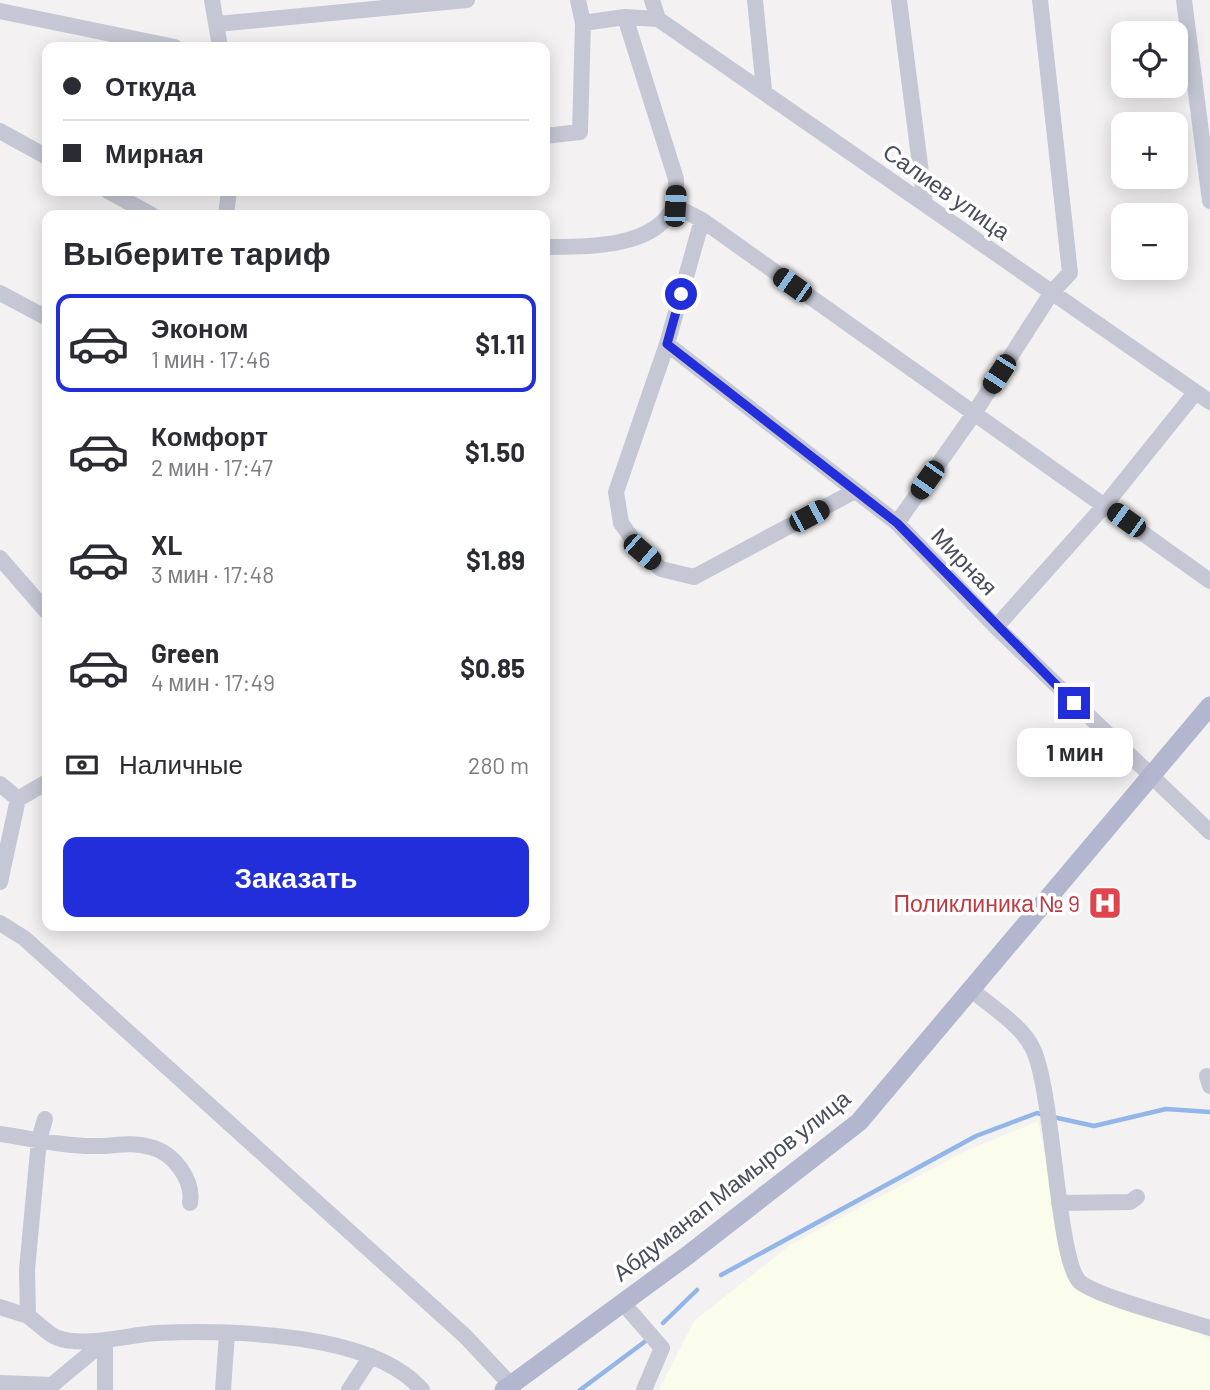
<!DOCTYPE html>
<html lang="ru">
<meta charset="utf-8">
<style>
:root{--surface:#fff;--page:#f2f2f3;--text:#2b2b33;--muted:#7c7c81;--line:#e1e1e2;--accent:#232edb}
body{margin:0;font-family:Barlow,sans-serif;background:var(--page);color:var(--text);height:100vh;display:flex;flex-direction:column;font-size:26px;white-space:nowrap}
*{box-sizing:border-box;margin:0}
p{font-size:23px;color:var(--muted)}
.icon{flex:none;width:38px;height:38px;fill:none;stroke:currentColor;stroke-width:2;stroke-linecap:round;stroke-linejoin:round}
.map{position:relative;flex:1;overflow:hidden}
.drawer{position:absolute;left:42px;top:210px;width:508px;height:721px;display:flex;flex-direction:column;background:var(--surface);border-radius:14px;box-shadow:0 4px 18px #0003}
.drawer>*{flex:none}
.hud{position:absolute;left:42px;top:42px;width:508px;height:154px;border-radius:14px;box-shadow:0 4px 18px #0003;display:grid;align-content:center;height:154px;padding:0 21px;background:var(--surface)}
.fabs{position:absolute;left:1111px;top:21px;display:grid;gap:14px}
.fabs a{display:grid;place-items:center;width:77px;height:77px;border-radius:14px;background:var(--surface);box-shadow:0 4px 18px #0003;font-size:35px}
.end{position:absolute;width:32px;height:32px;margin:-16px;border:9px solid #232edb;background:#fff;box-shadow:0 0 0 4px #fff}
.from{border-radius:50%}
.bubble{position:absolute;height:49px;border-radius:14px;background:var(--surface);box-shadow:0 4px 18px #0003;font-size:23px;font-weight:700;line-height:49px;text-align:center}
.car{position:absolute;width:21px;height:42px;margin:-21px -10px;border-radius:9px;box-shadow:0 0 5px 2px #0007;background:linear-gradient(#222 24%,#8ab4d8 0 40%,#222 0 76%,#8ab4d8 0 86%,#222 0)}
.hud b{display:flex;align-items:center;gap:24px;height:66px;font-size:26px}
.hud b+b{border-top:2px solid var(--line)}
.hud i{width:18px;height:18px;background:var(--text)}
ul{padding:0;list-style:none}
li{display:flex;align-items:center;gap:21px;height:98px;margin:0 14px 10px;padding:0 7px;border:4px solid transparent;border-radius:14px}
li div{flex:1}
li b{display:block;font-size:26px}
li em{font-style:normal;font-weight:700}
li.selected{border-color:var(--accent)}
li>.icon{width:63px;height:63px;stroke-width:1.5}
h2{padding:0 21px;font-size:32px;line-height:84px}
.pay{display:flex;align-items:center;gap:18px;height:77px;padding:0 21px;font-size:26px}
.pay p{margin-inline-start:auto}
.action{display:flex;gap:14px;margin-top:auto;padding:14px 21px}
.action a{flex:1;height:80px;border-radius:14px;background:var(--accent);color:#fff;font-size:28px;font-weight:700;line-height:80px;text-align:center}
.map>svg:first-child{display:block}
.commercial{fill:#fafcec}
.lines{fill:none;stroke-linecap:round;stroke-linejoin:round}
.stream{stroke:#92b6e8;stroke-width:4.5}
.minor{stroke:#c5c7d4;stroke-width:16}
.major{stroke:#b2b6ce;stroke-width:19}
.route{stroke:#232edb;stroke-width:9}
.labels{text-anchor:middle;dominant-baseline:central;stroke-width:7;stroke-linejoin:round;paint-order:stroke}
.street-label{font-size:23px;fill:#494c5d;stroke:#fff}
.health-label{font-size:23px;fill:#be3a42;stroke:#fff;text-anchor:end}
</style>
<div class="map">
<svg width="1210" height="1390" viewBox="0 0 1210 1390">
<rect width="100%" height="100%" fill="#f3f1f1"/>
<!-- commercial -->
<path class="commercial" d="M1038,1121L1072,1284L1210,1338V1390H659L694,1321L790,1245L963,1152Z"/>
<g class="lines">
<!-- stream -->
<path class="stream" d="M1053,1117L1094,1126L1166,1109L1210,1112
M721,1275L976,1136L1037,1113L1044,1115
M663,1323L697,1290
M580,1390L647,1340"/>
<!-- minor -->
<path class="minor" d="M212,0L220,47
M578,0L583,23L625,17L658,19L1210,402
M652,0L658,19
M755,0L764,90
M899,0L925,204
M1184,0L1210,201
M0,11L175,47
M218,24L467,0
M0,131L47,157
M544,136L580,132L583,23
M108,191L152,215
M675,206L702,220L1210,581
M226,215L229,191
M702,220L667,344L616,492L621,523L642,552L661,569L694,577L855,491
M544,247C583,247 655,249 674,206C677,199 676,187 676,179L625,17
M0,293L47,318
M667,344L897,523L996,627L1210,832
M897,523L973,415L1052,292L1070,273L1040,0
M0,558L47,612
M996,627L1105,505L1195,393
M0,784L18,799
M0,882L18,799L47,782
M0,923L24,938L465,1336L511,1385
M972,990C991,1007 1022,1025 1033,1049C1054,1093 1057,1262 1080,1282C1098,1297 1183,1319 1210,1328
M1207,1076L1210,1086
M45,1119L39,1140L27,1270L28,1316C37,1322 48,1335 58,1338C84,1348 131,1334 158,1333C230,1330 373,1332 422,1390
M0,1134C29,1138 61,1146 91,1146C111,1147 130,1141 150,1147C173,1152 194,1180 190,1203
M1059,1203L1130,1202L1137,1197
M622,1302L662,1348L644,1390
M0,1307L28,1316
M0,1383L52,1385L105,1341
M105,1390V1341
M223,1390L227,1334
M349,1390L371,1356"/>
<!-- major -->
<path class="major" d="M504,1390L688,1255L859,1122L1210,706"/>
</g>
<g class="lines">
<!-- route -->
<path class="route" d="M681,294L667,344L897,523L1074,703"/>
</g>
<!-- icons -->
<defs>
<symbol id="hospital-square" viewBox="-11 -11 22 22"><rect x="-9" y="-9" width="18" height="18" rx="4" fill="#e0444e" stroke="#fff"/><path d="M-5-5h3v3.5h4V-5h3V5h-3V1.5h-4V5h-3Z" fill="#fff"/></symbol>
</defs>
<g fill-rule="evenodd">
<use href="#hospital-square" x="1086" y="884" width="38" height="38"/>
</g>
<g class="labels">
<!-- street labels -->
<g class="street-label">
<text transform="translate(947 191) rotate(35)">Салиев улица</text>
<text transform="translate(965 561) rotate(46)">Мирная</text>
<text transform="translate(731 1185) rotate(-38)">Абдуманап Мамыров улица</text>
</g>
<!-- health labels -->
<g class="health-label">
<text x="1080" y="903">Поликлиника № 9</text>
</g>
</g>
</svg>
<div class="fabs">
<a><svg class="icon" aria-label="locate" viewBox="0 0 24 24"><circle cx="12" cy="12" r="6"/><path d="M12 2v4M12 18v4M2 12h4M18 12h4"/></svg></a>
<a>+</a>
<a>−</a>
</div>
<i class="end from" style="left:681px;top:294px"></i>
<i class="end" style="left:1074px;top:703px"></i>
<div class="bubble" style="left:1017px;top:728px;width:116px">1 мин</div>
<i class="car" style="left:675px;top:206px;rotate:3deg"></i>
<i class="car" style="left:792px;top:285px;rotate:305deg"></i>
<i class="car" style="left:999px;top:374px;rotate:213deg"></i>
<i class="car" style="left:927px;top:480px;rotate:215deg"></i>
<i class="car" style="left:809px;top:516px;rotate:62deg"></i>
<i class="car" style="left:1126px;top:520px;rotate:306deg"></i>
<i class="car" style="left:642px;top:552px;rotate:131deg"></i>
<div class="hud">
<b><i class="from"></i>Откуда</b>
<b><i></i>Мирная</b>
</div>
<section class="drawer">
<h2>Выберите тариф</h2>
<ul>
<li class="selected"><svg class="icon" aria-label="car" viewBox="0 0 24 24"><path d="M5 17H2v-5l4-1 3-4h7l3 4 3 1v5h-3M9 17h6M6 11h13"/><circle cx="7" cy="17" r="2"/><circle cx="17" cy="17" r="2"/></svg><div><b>Эконом</b><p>1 мин · 17:46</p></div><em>$1.11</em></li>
<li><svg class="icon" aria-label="car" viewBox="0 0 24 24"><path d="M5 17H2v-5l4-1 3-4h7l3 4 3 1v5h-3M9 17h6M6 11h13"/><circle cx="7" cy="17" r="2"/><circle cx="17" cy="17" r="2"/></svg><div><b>Комфорт</b><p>2 мин · 17:47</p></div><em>$1.50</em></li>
<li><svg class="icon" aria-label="car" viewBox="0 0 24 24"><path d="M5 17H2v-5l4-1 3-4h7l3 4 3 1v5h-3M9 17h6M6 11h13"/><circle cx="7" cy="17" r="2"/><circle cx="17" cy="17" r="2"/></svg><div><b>XL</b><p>3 мин · 17:48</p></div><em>$1.89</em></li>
<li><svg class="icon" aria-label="car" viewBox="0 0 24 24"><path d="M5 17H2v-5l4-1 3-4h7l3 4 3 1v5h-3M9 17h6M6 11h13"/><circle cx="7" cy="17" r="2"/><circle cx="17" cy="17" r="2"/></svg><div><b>Green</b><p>4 мин · 17:49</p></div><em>$0.85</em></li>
</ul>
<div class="pay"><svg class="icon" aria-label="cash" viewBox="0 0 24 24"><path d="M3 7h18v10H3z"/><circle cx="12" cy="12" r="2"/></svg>Наличные<p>280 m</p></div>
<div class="action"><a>Заказать</a></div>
</section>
</div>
